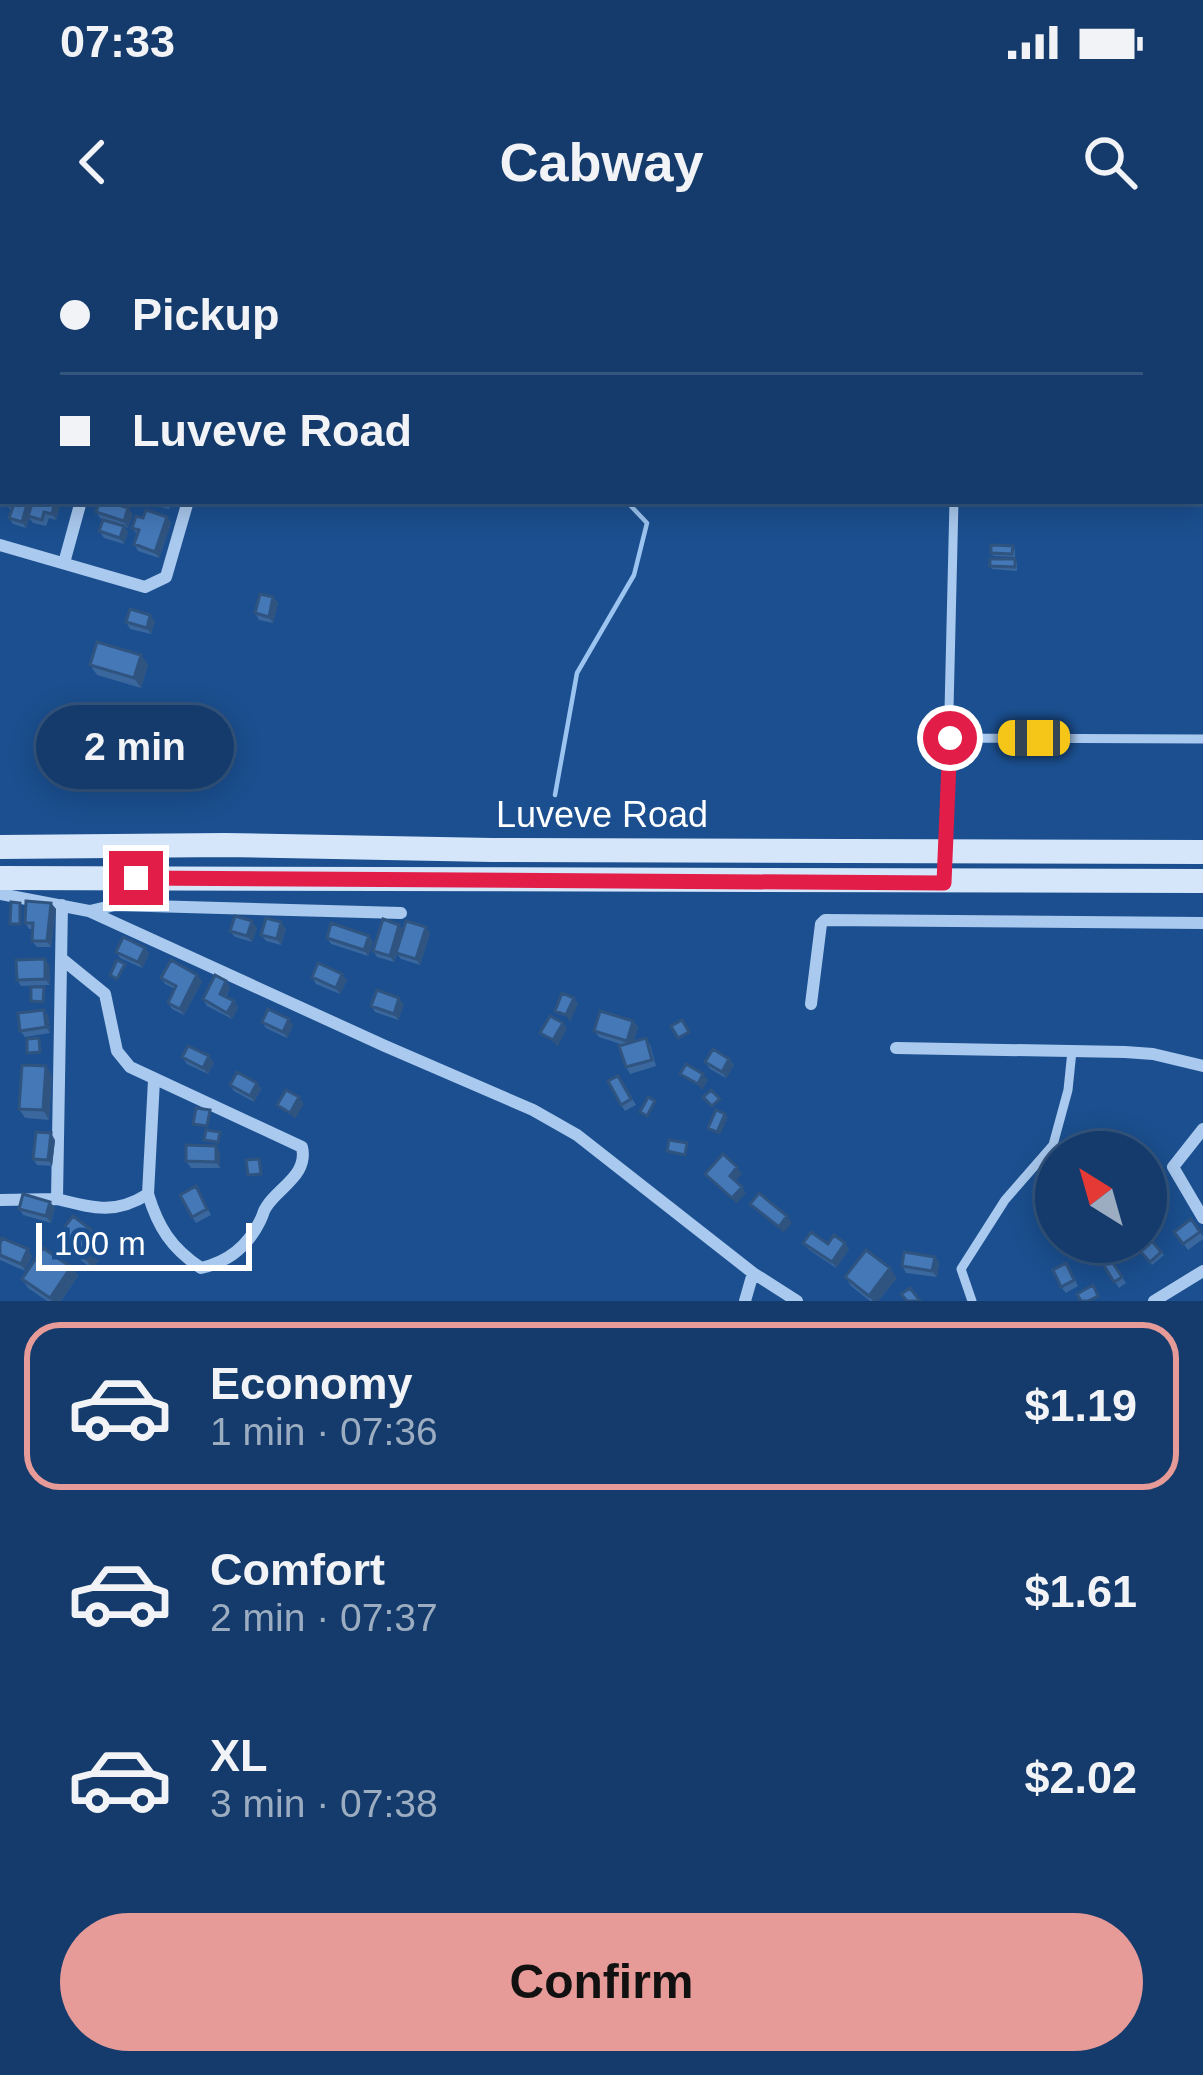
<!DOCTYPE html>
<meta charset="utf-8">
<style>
:root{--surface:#143b6b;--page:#214673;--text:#f1f3f6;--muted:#9dadc1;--line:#33557e;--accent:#e69b98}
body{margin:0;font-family:Arial,sans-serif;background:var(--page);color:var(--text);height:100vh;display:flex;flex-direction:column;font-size:45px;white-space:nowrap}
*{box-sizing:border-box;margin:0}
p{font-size:39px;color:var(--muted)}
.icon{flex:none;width:66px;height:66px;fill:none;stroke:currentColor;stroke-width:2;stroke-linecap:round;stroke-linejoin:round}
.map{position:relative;height:1061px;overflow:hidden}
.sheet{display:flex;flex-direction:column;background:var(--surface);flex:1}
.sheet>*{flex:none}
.banner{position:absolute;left:0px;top:0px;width:1203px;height:264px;box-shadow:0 6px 30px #0003,0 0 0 3px var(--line);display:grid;align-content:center;height:264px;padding:0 60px;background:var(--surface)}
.needle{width:78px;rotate:323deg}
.buttons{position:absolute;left:1035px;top:891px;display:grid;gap:24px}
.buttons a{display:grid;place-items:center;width:132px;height:132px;border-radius:50%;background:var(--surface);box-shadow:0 6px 30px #0003,0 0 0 3px var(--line);font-size:60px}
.scale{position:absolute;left:36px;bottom:30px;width:216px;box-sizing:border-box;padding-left:12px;border:6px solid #fff;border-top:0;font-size:33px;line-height:42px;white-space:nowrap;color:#fff;-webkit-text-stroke:9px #1b4f8f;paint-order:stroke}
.end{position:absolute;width:54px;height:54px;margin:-27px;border:15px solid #e11d48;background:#fff;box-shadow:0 0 0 6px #fff}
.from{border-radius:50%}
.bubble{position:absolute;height:84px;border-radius:42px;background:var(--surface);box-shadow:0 6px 30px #0003,0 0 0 3px var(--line);font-size:39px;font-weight:700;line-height:84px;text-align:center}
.car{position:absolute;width:36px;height:72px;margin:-36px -18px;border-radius:15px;box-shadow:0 0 9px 3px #0007;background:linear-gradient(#f5c518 24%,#345 0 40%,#f5c518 0 76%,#345 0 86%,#f5c518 0)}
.banner b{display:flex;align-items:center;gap:42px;height:114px;font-size:45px}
.banner b+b{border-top:3px solid var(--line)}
.banner i{width:30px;height:30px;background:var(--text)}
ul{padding:21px 0 0;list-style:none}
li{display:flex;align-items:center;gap:36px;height:168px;margin:0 24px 18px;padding:0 36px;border:6px solid transparent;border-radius:36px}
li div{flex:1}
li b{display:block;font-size:45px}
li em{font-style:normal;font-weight:700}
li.current{border-color:var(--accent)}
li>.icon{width:108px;height:108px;stroke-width:1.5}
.primary-button{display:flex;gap:24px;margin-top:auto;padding:24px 60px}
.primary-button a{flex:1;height:138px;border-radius:72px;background:var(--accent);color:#111;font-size:48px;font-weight:700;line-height:138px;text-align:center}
.status{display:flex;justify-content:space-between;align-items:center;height:84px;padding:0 60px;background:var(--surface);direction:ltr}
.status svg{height:33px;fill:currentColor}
header{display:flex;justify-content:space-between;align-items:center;height:156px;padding:0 60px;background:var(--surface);font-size:54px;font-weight:700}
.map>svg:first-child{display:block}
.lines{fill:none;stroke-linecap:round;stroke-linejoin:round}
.stream{stroke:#9cc4f0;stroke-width:4.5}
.lane{stroke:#a9c9ee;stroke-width:9}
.street{stroke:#a9c9ee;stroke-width:12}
.secondary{stroke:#d6e6fa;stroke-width:24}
.wall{fill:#3a679d}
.shaded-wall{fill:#305480}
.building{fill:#4478b7;stroke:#305480;stroke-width:3}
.route{stroke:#e11d48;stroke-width:15}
.labels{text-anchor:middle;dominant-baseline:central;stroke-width:9;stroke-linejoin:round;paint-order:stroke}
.street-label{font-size:36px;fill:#fff;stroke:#1b4f8f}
</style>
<div class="status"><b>07:33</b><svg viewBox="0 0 49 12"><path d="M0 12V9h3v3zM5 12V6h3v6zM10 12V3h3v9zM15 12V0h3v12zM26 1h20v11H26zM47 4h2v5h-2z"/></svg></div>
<header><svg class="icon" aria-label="back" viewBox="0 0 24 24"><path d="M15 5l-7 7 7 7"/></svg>Cabway<svg class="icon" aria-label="search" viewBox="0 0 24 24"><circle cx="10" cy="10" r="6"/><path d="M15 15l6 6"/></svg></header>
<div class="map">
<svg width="1203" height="1061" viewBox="0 0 1203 1061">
<rect width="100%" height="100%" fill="#1b4f8f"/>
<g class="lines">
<!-- stream -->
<path class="stream" d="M774,3V0
M555,555L577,433L634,335L647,283L629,264L612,261"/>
<!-- lane -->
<path class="lane" d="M1200,194L1203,195
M950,498L1203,499
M945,637L954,261
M972,1061L961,1029L1005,960L1053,905L1068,850L1072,811"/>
<!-- street -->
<path class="street" d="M46,3L47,0
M151,3L152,0
M0,163L3,152
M0,203H3
M0,305L145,347L166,337L188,261
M64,323L81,261
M0,654L89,671L385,806L533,870L577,895L753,1033L797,1061
M90,671L115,665L401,673
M62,719L105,754L117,811L130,827L302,907C308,933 283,945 269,963C261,974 266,969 260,981C248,1006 228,1022 201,1028C171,1008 158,987 148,954
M811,764L821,684L825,680L1203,683
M896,808L1125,812L1153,814L1203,826
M1203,889L1173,927L1203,978
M57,959C93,968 115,975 148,954L154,840
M0,960L57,959L62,665
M745,1061L753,1033
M1154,1061L1203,1031"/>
<!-- secondary -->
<path class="secondary" d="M0,607L225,605L492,610L1203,612
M0,638L1203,641"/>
</g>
<!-- wall -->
<path class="wall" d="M8,261H58L60,264L56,280L49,278L46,286L33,283L29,278L26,288L13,284L9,278L11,271L7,265Z
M149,261H172L169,269L152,265Z
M96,272L133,274L128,288L124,286L128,292L124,304L104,298L99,291L108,281L101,279Z
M167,277L171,283L159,318L138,311L134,304L137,294L132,288L143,278Z
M1015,309V317L993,316L991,313Z
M1015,319L1017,323V331L992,329L990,326Z
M273,357L278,363L273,383L259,380L255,373Z
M155,381L151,394L130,389L126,382Z
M148,424L141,448L97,435L90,425Z
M51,663L56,669L51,707H37L32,701L33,689H29L25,683Z
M257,688L252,702L235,697L230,691Z
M286,689L281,705L266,701L261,695Z
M403,691L430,693L420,725L401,719L397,714L394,722L377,717L373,711Z
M369,696L373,702L368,716L331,704L327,698Z
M145,708L149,714L142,728L120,718L116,712Z
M49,725L50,745L21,746L17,740Z
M312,737L347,740L340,754L316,744Z
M161,738L202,741L184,775L172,769L168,763L175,749L165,744Z
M226,741L230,747L226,757L238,767L232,779L207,766L203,759Z
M404,765L398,780L375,772L371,766Z
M44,770L48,776L50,793L25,797L20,791Z
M633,781L638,787L633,802L650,804L656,826L630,834L626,827L623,805L599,797L594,791Z
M262,782L293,785L287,798L266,788Z
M209,816L214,823L208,834L187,824L182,817Z
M729,819L734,825L726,838L710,829L705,822Z
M46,826L52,836L49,880L25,878L19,869Z
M623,842L636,865L625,871L621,865Z
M257,843L261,849L254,862L234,851L230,845Z
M55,900L52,926L37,925L33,919Z
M220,912V928H191L186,921Z
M196,946L211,975L196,983L192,977Z
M50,962L55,968L51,983L23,975L19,969Z
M1191,979L1203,996V999L1188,1010L1174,992Z
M57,997L108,1007L92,1029L63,1006Z
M1152,1001L1164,1015L1152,1025L1140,1011Z
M803,1003L828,1004L849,1009L836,1028L808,1009Z
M1104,1009L1126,1043L1119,1048L1097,1014Z
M0,1015L32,1016L25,1031L0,1020Z
M935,1017L939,1023L937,1037L906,1033L902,1026Z
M71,1027L78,1036L61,1061H47L28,1048L22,1039Z
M1070,1029L1078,1046L1066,1053L1061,1047Z
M845,1037L897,1038L878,1061H870L851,1046Z"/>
<!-- shaded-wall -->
<path class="shaded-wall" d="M28,261H35L26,288L22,282Z
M55,261L60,264L56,280L52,274Z
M128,268L133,274L128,288L124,281Z
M167,277L171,283L159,318L155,312Z
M124,286L128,292L124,304L120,298Z
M273,357L278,363L273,383L269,377Z
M150,375L155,381L151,394L147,388Z
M141,415L148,424L141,448L134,438Z
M51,663L56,669L51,707L47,701Z
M252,681L257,688L252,702L247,696Z
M281,682L286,689L281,705L277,699Z
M399,685L404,691L394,722L390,716Z
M426,687L430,693L420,725L416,719Z
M369,696L373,702L368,716L364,710Z
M145,708L149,714L142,728L138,722Z
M45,719L49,725L50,745L45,739Z
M342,734L347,740L340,754L336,748Z
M197,735L202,741L184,775L180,769Z
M226,741L230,747L224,760L220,754Z
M399,758L404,765L398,780L394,774Z
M574,758L578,764L570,782L566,775Z
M234,761L238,767L232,779L227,773Z
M44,770L48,776L50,793L46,787Z
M289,779L293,785L287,798L283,792Z
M633,781L638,787L632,807L627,801Z
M563,783L567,789L557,807L553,800Z
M209,816L214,823L208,834L203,828Z
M729,819L734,825L726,838L722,832Z
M46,826L52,836L49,880L43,870Z
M703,834L708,840L702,850L698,844Z
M257,843L261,849L254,862L250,856Z
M299,857L304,864L295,879L290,873Z
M725,874L728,877L720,895L717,892Z
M51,893L55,900L52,926L48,920Z
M216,906L220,912V928L216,922Z
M737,927L742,934L734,942L730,936Z
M742,947L746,953L736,964L732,958Z
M50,962L55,968L51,983L46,976Z
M787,976L792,983L783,993L779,987Z
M102,998L108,1007L92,1029L86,1019Z
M845,1003L849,1009L836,1028L832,1022Z
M28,1009L32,1016L25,1031L21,1024Z
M935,1017L939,1023L937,1037L932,1031Z
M71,1027L78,1036L61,1061H52L50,1058Z
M890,1028L897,1038L878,1061H873L869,1056Z"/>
<!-- building -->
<path class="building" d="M5,0H35L34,3H4Z
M109,0H135L134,3H108Z
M0,52L3,53V71L0,70Z
M0,79L3,80L0,103Z
M0,205L3,206L2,233L0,232Z
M8,261H28L22,282L9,278L13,267L7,265Z
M33,261H55L52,274L44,272L42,280L28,276Z
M100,261H107L128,268L124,281L96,272Z
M146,270L167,277L155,312L134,304L139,290L132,288L136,276L143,278Z
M103,280L124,286L120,298L99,291Z
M991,305L1013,306L1012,314L991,313Z
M990,319H1015V327L990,326Z
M260,354L273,357L269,377L255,373Z
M130,369L150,375L147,388L126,382Z
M97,402L141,415L134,438L90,425Z
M26,661L51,663L47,701H32L33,683H25Z
M11,662L20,663V684H10Z
M235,676L252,681L247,696L230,691Z
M266,678L281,682L277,699L261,695Z
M383,679L399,685L390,716L373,711Z
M406,681L426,687L416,719L396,713Z
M331,683L369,696L364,710L327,698Z
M123,697L145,708L138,722L116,712Z
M45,719V739L17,740L16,720Z
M117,720L125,724L117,739L110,735Z
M171,720L197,735L180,769L168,763L176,746L161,738Z
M318,723L342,734L336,748L312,737Z
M215,735L226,741L220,754L234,761L227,773L203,759Z
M31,747H44L43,762L31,761Z
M377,750L399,758L394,774L371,766Z
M562,753L574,758L566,775L555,771Z
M268,769L289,779L283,792L262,782Z
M44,770L46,787L20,791L18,773Z
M600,771L633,781L627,801L594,791Z
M550,776L563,783L553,800L540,793Z
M682,780L689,792L678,798L671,786Z
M39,798L40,812L27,813V799Z
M646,798L652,820L626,827L619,806Z
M188,806L209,816L203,828L182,817Z
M713,809L729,819L722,832L705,822Z
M686,824L703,834L698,844L680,834Z
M22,825L46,826L43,870L19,869Z
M237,832L257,843L250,856L230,845Z
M618,836L631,859L621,865L608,841Z
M286,850L299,857L290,873L277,865Z
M711,850L720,859L712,866L703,857Z
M648,857L655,861L647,876L640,872Z
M196,868L210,870L207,886L193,884Z
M716,870L725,874L717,892L708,888Z
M206,890L220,892L218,902L204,900Z
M36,892L51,893L48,920L33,919Z
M669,900L687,903L685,915L667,911Z
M186,905L216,906V922L186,921Z
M723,914L737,927L730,936L742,947L732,958L705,934Z
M259,919L261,934L248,935L246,920Z
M196,946L207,969L192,977L180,955Z
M759,953L787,976L779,987L750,964Z
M23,954L50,962L46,976L19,969Z
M73,976L102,998L86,1019L57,997Z
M1191,979L1200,992L1183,1004L1174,992Z
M811,992L828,1004L834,995L845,1003L832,1022L803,1003Z
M2,998L28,1009L21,1024L0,1015V1004Z
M1152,1001L1161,1012L1150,1022L1140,1011Z
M43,1008L71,1027L50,1058L22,1039Z
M1104,1009L1122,1037L1114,1042L1097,1014Z
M866,1010L890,1028L869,1056L845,1037Z
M904,1012L935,1017L932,1031L902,1026Z
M1066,1023L1074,1040L1061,1047L1053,1030Z
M1093,1045L1098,1056L1088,1061H1081L1077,1054Z
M910,1048L920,1061H907L901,1054Z"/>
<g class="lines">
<!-- route -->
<path class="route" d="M136,638L944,643L950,498"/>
</g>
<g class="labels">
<!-- street labels -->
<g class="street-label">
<text x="602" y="574">Luveve Road</text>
</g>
</g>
</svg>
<div class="buttons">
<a><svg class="needle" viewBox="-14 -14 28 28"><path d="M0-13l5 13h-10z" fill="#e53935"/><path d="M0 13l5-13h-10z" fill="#9dadc1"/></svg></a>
</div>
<div class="scale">100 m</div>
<i class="end from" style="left:950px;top:498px"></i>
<i class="end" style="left:136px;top:638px"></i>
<div class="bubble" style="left:36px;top:465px;width:198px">2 min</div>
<i class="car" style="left:1034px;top:498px;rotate:270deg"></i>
<div class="banner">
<b><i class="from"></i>Pickup</b>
<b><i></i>Luveve Road</b>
</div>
</div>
<section class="sheet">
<ul>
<li class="current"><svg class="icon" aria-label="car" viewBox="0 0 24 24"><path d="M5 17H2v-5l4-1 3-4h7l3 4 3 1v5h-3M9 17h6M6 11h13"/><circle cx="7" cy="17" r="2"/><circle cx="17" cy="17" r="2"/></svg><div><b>Economy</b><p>1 min · 07:36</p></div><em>$1.19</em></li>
<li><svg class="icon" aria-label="car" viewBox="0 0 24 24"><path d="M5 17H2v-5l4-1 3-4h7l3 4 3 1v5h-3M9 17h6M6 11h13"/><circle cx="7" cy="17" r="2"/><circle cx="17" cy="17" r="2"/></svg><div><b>Comfort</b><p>2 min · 07:37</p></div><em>$1.61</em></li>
<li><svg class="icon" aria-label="car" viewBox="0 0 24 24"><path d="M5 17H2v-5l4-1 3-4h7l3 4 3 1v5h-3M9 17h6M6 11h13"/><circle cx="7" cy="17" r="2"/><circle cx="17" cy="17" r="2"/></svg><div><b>XL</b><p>3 min · 07:38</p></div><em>$2.02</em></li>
</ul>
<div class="primary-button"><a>Confirm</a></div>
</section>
